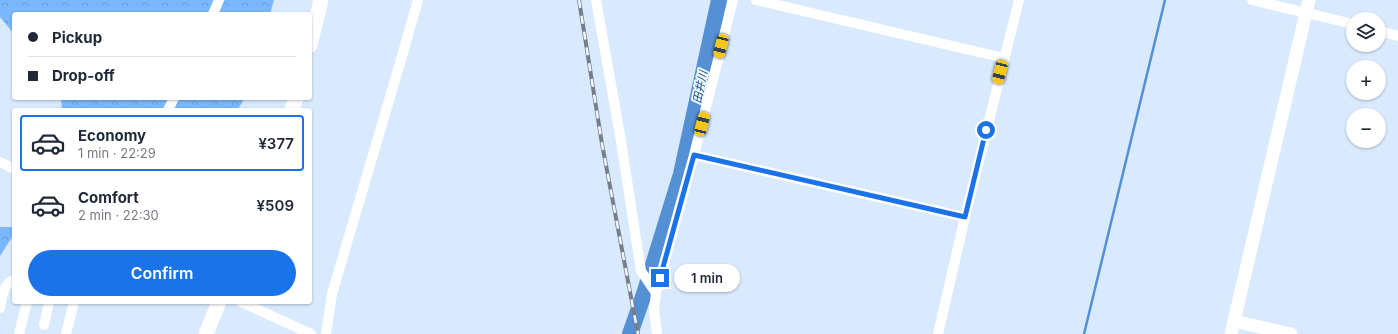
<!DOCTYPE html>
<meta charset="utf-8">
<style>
:root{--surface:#fff;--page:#f6f6f7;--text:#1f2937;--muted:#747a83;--line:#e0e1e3;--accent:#1a73e8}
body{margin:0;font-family:Inter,"Noto Sans JP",sans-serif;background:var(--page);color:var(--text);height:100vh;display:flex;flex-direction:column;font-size:15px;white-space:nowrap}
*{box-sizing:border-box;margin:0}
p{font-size:13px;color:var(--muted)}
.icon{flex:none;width:22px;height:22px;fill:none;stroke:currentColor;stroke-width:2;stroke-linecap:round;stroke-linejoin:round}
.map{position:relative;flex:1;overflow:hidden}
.sheet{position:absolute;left:12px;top:108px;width:300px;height:196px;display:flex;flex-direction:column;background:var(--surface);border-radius:4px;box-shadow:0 1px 3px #0004}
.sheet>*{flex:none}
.top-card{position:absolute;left:12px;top:12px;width:300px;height:88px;border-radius:4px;box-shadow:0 1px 3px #0004;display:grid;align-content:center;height:88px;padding:0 16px;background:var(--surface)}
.tools{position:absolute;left:1346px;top:12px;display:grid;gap:8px}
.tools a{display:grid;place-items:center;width:40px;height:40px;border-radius:50%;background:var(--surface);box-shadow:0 1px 3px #0004;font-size:20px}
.end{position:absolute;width:18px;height:18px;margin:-9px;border:5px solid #1a73e8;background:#fff;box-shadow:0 0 0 2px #fff}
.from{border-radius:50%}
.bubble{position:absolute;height:28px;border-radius:14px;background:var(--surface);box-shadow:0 1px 3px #0004;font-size:13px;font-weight:600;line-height:28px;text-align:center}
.car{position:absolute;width:12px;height:24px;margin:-12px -6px;border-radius:5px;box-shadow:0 0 3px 1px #0007;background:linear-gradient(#f5c518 24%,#345 0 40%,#f5c518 0 76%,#345 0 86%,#f5c518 0)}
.top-card b{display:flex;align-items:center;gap:14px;height:38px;font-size:15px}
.top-card b+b{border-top:1px solid var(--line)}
.top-card i{width:10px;height:10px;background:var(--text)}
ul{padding:7px 0 0;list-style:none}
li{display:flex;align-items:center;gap:12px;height:56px;margin:0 8px 6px;padding:0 8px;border:2px solid transparent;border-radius:4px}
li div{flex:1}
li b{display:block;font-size:15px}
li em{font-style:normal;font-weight:600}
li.selected{border-color:var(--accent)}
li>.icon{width:36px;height:36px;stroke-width:1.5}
.primary-button{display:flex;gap:8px;margin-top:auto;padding:8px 16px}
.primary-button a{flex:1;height:46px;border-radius:24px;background:var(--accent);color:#fff;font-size:16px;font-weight:600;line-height:46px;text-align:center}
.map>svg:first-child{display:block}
.forest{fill:url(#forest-crowns)}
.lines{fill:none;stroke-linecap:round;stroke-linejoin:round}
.stream{stroke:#5490d3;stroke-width:2.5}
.river{stroke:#5490d3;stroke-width:16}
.minor{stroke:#fff;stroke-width:10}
.tertiary{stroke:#fff;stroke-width:13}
.secondary{stroke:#fff;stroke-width:15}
.rail-casing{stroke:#737f8d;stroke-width:4}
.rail{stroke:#f1f6fb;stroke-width:2.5;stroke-dasharray:8;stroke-linecap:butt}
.route{stroke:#1a73e8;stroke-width:5}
.labels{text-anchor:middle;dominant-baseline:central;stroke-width:4;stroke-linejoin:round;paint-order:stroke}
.water-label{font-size:11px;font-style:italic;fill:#0a4d8a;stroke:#f1f6fb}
</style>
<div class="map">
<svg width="1398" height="334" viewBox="0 0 1398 334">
<defs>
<pattern id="forest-crowns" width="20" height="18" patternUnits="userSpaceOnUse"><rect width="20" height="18" fill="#7ab7fc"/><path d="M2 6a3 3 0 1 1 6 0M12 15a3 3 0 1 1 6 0" fill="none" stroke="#689cd7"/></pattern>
</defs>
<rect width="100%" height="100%" fill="#d9eafe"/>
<!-- forest -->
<path class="forest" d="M0,0H274L270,14H14V34L0,17Z
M61,98H244L242,103L237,110H62Z
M0,227H14V234L0,256Z"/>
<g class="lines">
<!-- stream -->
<path class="stream" d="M1084,334L1165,0"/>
<!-- river -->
<path class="river" d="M630,334L644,294L681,174L719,0"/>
<!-- minor -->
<path class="minor" d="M596,0L620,135L641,271L656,293
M756,0L1004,58
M1252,0L1353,24
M213,14L219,0
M1379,31L1398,36
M168,110L174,98
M694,155L965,217
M0,162L14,169
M241,302L311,334
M0,308C2,297 3,284 14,280
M44,325L49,302
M19,334L27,302
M66,334L74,302
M326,334L332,294L400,63L418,0
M657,334L654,310L656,293L694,155L733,0
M938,334L965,217L1019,0"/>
<!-- tertiary -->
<path class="tertiary" d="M1234,321L1291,334
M1231,334L1309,0"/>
<!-- secondary -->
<path class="secondary" d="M310,45L321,0
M292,110L296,98
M206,334L219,302"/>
<defs>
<path id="rail" d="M579,0L602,144L638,334"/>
</defs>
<!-- rail casing -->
<use href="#rail" class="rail-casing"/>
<!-- rail -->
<use href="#rail" class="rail"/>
</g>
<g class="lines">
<!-- route -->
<path class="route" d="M660,278L694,155L965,217L986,130"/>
</g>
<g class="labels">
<!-- water labels -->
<g class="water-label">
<text transform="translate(700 87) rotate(-78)">田井川</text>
</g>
</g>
</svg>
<div class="tools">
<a><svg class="icon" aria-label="layers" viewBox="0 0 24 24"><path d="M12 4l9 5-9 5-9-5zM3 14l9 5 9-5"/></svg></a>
<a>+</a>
<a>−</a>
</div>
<i class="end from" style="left:986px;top:130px"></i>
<i class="end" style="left:660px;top:278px"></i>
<div class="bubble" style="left:674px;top:264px;width:66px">1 min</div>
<i class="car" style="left:721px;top:46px;rotate:194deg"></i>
<i class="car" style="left:1000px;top:72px;rotate:194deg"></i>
<i class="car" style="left:702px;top:124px;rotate:14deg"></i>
<div class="top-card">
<b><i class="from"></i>Pickup</b>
<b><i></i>Drop-off</b>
</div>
<section class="sheet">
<ul>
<li class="selected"><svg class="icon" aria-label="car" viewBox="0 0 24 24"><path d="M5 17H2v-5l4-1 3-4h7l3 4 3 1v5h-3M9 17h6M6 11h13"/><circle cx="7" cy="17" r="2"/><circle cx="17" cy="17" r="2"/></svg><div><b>Economy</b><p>1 min · 22:29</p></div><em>¥377</em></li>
<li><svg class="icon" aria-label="car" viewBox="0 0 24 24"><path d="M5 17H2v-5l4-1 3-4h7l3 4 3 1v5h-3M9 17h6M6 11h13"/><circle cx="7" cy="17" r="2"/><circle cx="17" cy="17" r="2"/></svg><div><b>Comfort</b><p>2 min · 22:30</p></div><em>¥509</em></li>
</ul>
<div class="primary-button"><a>Confirm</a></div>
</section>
</div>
